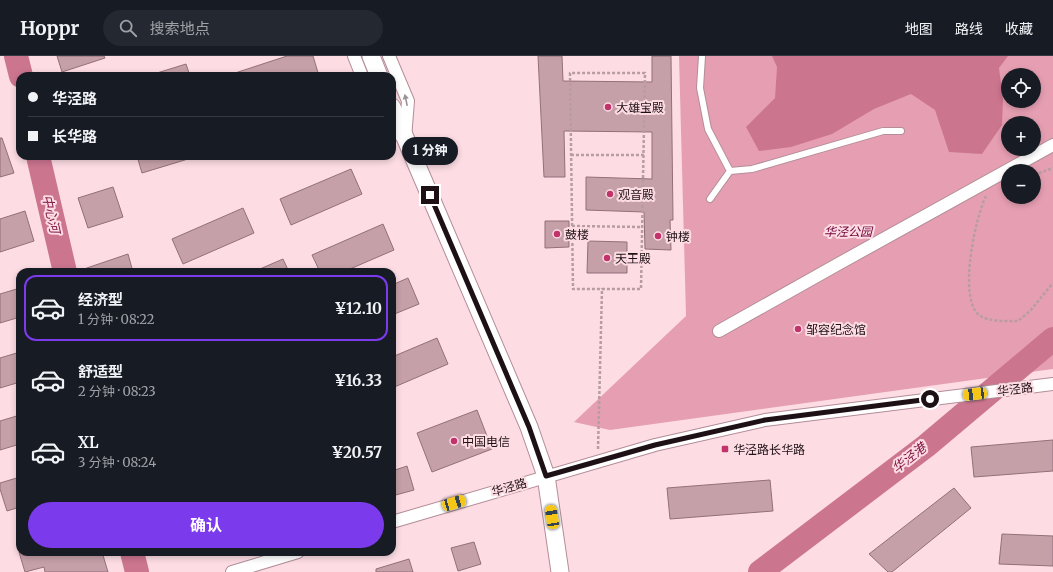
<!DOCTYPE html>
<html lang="zh">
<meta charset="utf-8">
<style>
:root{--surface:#171b24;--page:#242831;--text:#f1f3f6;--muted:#9ea1a6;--line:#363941;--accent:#7c3aed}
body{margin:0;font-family:Merriweather,"Noto Sans SC",serif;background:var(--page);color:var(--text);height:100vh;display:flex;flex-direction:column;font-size:15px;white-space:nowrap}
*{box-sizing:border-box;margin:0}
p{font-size:13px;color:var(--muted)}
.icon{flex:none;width:22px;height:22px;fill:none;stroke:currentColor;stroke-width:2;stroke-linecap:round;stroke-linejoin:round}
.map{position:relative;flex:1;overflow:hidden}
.details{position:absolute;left:16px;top:212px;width:380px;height:288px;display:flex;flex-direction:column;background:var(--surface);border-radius:12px;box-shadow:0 2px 6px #0003}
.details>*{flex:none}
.guide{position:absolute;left:16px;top:16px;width:380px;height:88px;border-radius:12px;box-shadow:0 2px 6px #0003;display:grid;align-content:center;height:88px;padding:0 12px;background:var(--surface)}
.tools{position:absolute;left:1001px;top:12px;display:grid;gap:8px}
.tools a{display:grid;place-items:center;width:40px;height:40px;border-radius:50%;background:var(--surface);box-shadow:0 2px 6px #0003;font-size:20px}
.end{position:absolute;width:18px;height:18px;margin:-9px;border:5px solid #1e1115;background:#fff;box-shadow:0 0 0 2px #fff}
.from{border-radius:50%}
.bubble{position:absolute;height:28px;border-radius:14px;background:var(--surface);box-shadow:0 2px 6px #0003;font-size:13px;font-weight:700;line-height:28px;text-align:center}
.car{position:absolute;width:12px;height:24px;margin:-12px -6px;border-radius:5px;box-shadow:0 0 3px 1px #0007;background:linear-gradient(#f5c518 24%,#345 0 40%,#f5c518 0 76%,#345 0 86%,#f5c518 0)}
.guide b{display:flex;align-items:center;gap:14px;height:38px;font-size:15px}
.guide b+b{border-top:1px solid var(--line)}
.guide i{width:10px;height:10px;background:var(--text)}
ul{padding:7px 0 0;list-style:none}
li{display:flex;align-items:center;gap:12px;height:66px;margin:0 8px 6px;padding:0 4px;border:2px solid transparent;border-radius:12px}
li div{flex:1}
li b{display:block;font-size:15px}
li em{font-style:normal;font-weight:700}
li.active{border-color:var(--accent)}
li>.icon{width:36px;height:36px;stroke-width:1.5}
.action{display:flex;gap:8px;margin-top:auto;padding:8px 12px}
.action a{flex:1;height:46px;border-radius:24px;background:var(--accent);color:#fff;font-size:16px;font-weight:700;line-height:46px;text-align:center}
header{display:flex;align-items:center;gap:24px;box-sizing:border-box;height:56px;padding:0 20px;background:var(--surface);border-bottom:1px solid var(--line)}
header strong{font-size:19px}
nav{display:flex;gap:22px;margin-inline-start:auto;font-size:14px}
.search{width:280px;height:36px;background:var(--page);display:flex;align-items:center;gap:10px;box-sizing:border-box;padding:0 14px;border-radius:22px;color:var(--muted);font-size:15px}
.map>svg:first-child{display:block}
.green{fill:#e69fb2;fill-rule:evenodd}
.water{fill:#cc758f}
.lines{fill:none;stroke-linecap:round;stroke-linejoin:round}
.river{stroke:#cc758f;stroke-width:24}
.building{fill:#c6a0a9;stroke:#936f78}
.lane-casing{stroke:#b38d97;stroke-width:8}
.street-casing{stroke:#b38d97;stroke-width:14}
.secondary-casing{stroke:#b38d97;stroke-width:19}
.path{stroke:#b79da3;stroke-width:2.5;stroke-dasharray:3 2;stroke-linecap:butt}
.lane{stroke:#fff;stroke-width:6}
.street{stroke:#fff;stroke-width:12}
.secondary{stroke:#fff;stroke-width:17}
.oneway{fill:#9a9496}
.route{stroke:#1e1115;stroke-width:5}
.poi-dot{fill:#c0346b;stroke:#fddce4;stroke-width:1.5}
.labels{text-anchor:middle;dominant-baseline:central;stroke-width:4;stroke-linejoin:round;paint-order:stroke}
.poi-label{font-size:12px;fill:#1e1115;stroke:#fddce4;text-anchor:start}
.park-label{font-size:12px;font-style:italic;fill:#730439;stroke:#fddce4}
.street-label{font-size:12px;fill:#1e1115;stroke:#fddce4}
.water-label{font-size:13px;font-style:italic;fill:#7d1240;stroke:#fddce4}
</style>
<header>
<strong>Hoppr</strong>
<div class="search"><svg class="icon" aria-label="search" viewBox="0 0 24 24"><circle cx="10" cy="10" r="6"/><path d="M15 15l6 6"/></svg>搜索地点</div>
<nav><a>地图</a><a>路线</a><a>收藏</a></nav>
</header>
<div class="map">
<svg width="1053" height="516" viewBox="0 0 1053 516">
<rect width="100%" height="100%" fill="#fddce4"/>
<!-- green -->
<path class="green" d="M679,0H1053V313L610,374L574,366L686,260ZM1008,19H1034V45H1008ZM1008,67H1034V93H1008ZM1008,115H1034V141H1008Z"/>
<!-- water -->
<path class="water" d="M772,0H1008L999,12L1003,43L1002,69L982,98L949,96L935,54L911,38L874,53L832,78L791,91L759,95L746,71L775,42L777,11Z"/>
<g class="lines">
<!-- river -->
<path class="river" d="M16,0L21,20
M38,100L65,216
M132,496L137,516
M760,516L926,390L1053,283"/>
</g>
<!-- building -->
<path class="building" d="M57,0H104L105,2L62,16Z
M287,0H313L319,20H232V18Z
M538,0H562L563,25L652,26V0H671L673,164H670L671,194L645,193L644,156L586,154V121L652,123V76L564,75L565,121H544Z
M186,8L190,20H157V17Z
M0,82H2L14,117L0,121Z
M137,100H188V103L142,117Z
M351,113L362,138L291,169L280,143Z
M113,131L123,161L88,172L78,142Z
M243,152L254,177L183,208L172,183Z
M25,155L34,185L0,196V163Z
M545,165H569V191L545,192Z
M383,168L394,194L343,216H320L312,199Z
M588,185L627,186V217H587Z
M128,198L133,216H81V214Z
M283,203L289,216H253Z
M408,222L419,248L392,259V229Z
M20,232V261L0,267V238Z
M437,282L448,308L392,332V301Z
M20,296V326L0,332V302Z
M477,354L492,393L432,416L417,377Z
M20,359V388L0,394V365Z
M1053,384V415L974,421L971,391Z
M407,410L414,434L392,440V415Z
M20,421V451L7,455L0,433V427Z
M770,424L773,455L670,463L667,432Z
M954,432L971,452L892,516H888L869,498Z
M1002,478L1053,480V510L999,508Z
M474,486L481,508L458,515L451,492Z
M19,496H102L108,516H45L44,511L25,516Z
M409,503L413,516H376V513Z"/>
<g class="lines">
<defs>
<path id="lane" d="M702,0L700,32L708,73L730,115L752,113L883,75H901
M710,143L730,115"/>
<path id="street" d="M354,0L362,20
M389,0L408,45L405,82L392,74
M719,275L840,207L1053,89
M392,466L655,389L765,364L1053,328
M232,516L298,496"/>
<path id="secondary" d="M371,0L379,20
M392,51L529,371L546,420L560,516"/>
</defs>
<!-- lane casing -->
<use href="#lane" class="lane-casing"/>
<!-- street casing -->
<use href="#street" class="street-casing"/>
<!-- secondary casing -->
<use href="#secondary" class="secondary-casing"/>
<!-- path -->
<path class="path" d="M571,99H644
M1034,119L1053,112
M986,140C975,162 958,242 979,259C988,266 1008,265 1018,265L1030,255L1053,227
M572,170L642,171
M598,393L602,233H641L645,17H570L573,233H602"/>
<!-- lane -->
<use href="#lane" class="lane"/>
<!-- street -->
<use href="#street" class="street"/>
<!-- secondary -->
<use href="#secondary" class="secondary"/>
</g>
<!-- one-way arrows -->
<defs><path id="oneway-solid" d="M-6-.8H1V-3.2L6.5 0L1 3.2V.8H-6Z"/></defs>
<use class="oneway" href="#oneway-solid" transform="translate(406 44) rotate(-102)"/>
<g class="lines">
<!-- route -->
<path class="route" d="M430,139L529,371L546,420L655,389L765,364L930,343"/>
</g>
<!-- markers -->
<g class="poi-dot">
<circle cx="608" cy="51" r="4"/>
<circle cx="610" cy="138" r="4"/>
<circle cx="557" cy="178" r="4"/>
<circle cx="658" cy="180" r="4"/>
<circle cx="607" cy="202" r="4"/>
<circle cx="798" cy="273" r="4"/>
<circle cx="454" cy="385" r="4"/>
<rect x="721" y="389" width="8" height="8" rx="2"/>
</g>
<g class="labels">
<!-- poi labels -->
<g class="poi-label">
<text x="616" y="51">大雄宝殿</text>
<text x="618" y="138">观音殿</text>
<text x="565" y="178">鼓楼</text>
<text x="666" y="180">钟楼</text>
<text x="615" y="202">天王殿</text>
<text x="806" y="273">邹容纪念馆</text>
<text x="462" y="385">中国电信</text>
<text x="733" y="393">华泾路长华路</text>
</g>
<!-- park labels -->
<g class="park-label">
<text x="848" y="175">华泾公园</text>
</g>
<!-- street labels -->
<g class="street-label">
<text transform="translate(1015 333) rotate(-7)">华泾路</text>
<text transform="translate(509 431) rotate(-16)">华泾路</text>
</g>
<!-- water labels -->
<g class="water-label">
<text transform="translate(51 158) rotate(77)">中心河</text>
<text transform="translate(909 402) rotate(-38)">华泾港</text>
</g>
</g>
</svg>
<div class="tools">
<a><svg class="icon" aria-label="locate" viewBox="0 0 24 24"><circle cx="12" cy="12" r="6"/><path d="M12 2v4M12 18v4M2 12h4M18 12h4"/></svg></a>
<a>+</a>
<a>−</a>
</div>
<i class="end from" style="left:930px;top:343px"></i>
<i class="end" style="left:430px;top:139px"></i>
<div class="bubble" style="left:402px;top:81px;width:56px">1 分钟</div>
<i class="car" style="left:975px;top:338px;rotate:263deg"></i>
<i class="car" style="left:454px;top:447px;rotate:74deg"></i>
<i class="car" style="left:552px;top:461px;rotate:351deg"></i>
<div class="guide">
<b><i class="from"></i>华泾路</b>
<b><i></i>长华路</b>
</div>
<section class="details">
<ul>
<li class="active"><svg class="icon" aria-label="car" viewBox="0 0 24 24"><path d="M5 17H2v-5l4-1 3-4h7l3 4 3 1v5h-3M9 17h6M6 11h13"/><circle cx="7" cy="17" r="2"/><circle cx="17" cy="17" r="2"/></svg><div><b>经济型</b><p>1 分钟 · 08:22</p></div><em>¥12.10</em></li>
<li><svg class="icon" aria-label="car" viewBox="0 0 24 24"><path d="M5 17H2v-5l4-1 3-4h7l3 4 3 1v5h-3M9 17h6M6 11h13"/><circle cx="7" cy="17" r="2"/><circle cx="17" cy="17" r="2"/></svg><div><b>舒适型</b><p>2 分钟 · 08:23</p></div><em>¥16.33</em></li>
<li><svg class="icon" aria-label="car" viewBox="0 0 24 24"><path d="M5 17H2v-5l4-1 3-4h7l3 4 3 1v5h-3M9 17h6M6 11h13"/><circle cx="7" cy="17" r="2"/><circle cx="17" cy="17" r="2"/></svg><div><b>XL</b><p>3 分钟 · 08:24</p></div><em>¥20.57</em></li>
</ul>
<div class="action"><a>确认</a></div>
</section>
</div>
